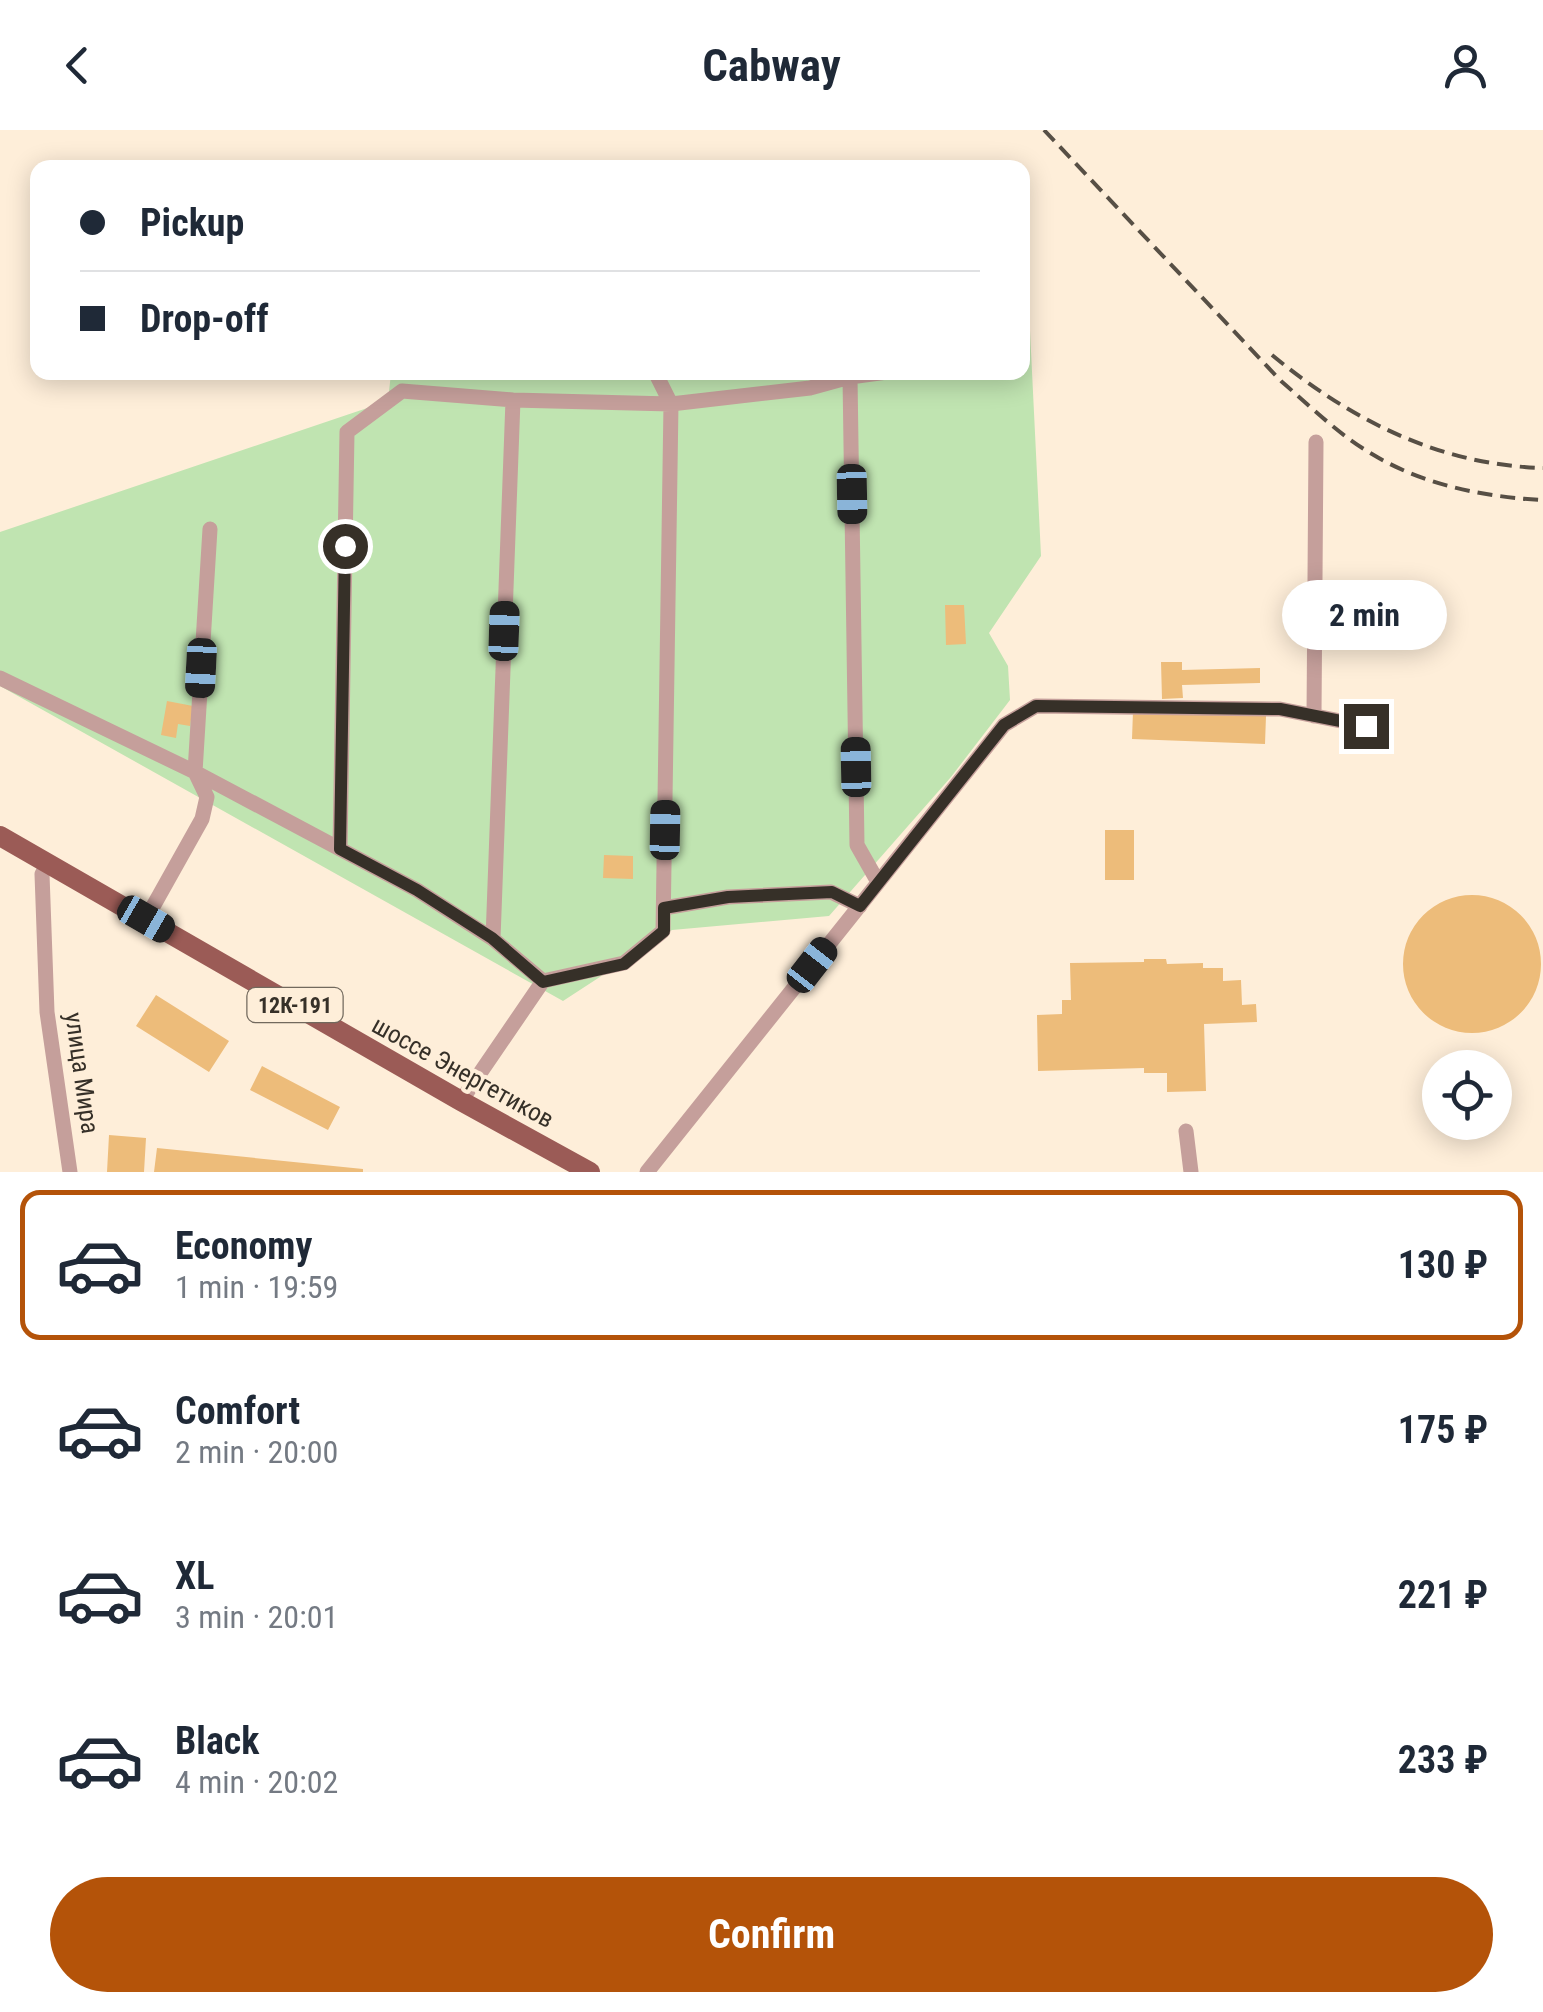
<!DOCTYPE html>
<meta charset="utf-8">
<style>
:root{--surface:#fff;--page:#f2f2f3;--text:#1f2937;--muted:#747a83;--line:#e0e1e3;--accent:#b45309}
body{margin:0;font-family:"Roboto Condensed",sans-serif;background:var(--page);color:var(--text);height:100vh;display:flex;flex-direction:column;font-size:38px;white-space:nowrap}
*{box-sizing:border-box;margin:0}
p{font-size:32px;color:var(--muted)}
.icon{flex:none;width:55px;height:55px;fill:none;stroke:currentColor;stroke-width:2;stroke-linecap:round;stroke-linejoin:round}
.map{position:relative;height:1042px;overflow:hidden}
.side{display:flex;flex-direction:column;background:var(--surface);flex:1}
.side>*{flex:none}
.banner{position:absolute;left:30px;top:30px;width:1000px;height:220px;border-radius:20px;box-shadow:0 5px 25px #0003;display:grid;align-content:center;height:220px;padding:0 50px;background:var(--surface)}
.controls{position:absolute;left:1422px;top:920px;display:grid;gap:20px}
.controls a{display:grid;place-items:center;width:90px;height:90px;border-radius:50%;background:var(--surface);box-shadow:0 5px 25px #0003;font-size:50px}
.end{position:absolute;width:45px;height:45px;margin:-22px;border:12px solid #363028;background:#fff;box-shadow:0 0 0 5px #fff}
.from{border-radius:50%}
.bubble{position:absolute;height:70px;border-radius:35px;background:var(--surface);box-shadow:0 5px 25px #0003;font-size:32px;font-weight:700;line-height:70px;text-align:center}
.car{position:absolute;width:30px;height:60px;margin:-30px -15px;border-radius:12px;box-shadow:0 0 8px 2px #0007;background:linear-gradient(#222 24%,#8ab4d8 0 40%,#222 0 76%,#8ab4d8 0 86%,#222 0)}
.banner b{display:flex;align-items:center;gap:35px;height:95px;font-size:38px}
.banner b+b{border-top:2px solid var(--line)}
.banner i{width:25px;height:25px;background:var(--text)}
ul{padding:18px 0 0;list-style:none}
li{display:flex;align-items:center;gap:30px;height:150px;margin:0 20px 15px;padding:0 30px;border:5px solid transparent;border-radius:20px}
li div{flex:1}
li b{display:block;font-size:38px}
li em{font-style:normal;font-weight:700}
li.on{border-color:var(--accent)}
li>.icon{width:90px;height:90px;stroke-width:1.5}
.button{display:flex;gap:20px;margin-top:auto;padding:20px 50px}
.button a{flex:1;height:115px;border-radius:60px;background:var(--accent);color:#fff;font-size:40px;font-weight:700;line-height:115px;text-align:center}
header{display:flex;justify-content:space-between;align-items:center;height:130px;padding:0 50px;background:var(--surface);font-size:45px;font-weight:700}
.map>svg:first-child{display:block}
.green{fill:#c0e4b1}
.building{fill:#edbc7a}
.lines{fill:none;stroke-linecap:round;stroke-linejoin:round}
.minor{stroke:#c59f9b;stroke-width:15}
.major{stroke:#9b5b56;stroke-width:20}
.rail{stroke:#574f45;stroke-width:4;stroke-dasharray:15 8;stroke-linecap:butt}
.route{stroke:#363028;stroke-width:12}
.labels{text-anchor:middle;dominant-baseline:central;stroke-width:8;stroke-linejoin:round;paint-order:stroke}
.shield{fill:#feeed9;stroke:#72695d;stroke-width:2.5}
.shield-label{font-size:22px;font-weight:bold;fill:#363028}
.street-label{font-size:25px;fill:#363028;stroke:#feeed9}
</style>
<header><svg class="icon" aria-label="back" viewBox="0 0 24 24"><path d="M15 5l-7 7 7 7"/></svg>Cabway<svg class="icon" aria-label="person" viewBox="0 0 24 24"><circle cx="12" cy="8" r="4"/><path d="M4 21q1-7 8-7t8 7"/></svg></header>
<div class="map">
<svg width="1543" height="1042" viewBox="0 0 1543 1042">
<rect width="100%" height="100%" fill="#feeed9"/>
<!-- green -->
<path class="green" d="M1025,98L1041,426L989,503L1008,536L1010,570L951,647L829,786L672,800L563,871L0,556V402L388,271L391,243L1022,242V99Z"/>
<!-- building -->
<path class="building" d="M945,475H964L966,514L946,515Z
M1161,532H1182V540L1260,538V553L1182,555L1183,568L1162,569Z
M167,571L193,576L190,596L178,594L176,608L161,605Z
M1133,581L1266,586L1265,614L1132,609Z
M1105,700H1134V750H1105Z
M604,725L633,726V749L603,748Z
M1403 834a69 69 0 1 1 138 0a69 69 0 1 1-138 0Z
M1144,829H1166L1167,834L1203,833V838H1223V851L1241,850L1242,875L1256,874L1257,892L1204,894L1206,961L1167,962V943H1144V938L1038,941L1037,885L1062,884V870H1071L1070,833L1144,832Z
M156,865L229,911L209,942L136,896Z
M262,936L340,977L328,1000L250,960Z
M109,1005L146,1008L144,1042H107Z
M157,1018L363,1039V1042H154Z"/>
<g class="lines">
<!-- minor -->
<path class="minor" d="M850,247L857,715L878,752
M0,548L195,642L417,760L493,809
M1314,586L1316,312
M340,719L347,302L402,261L513,270L671,274L810,258L850,247L887,242
M48,733L42,744L47,882L70,1042
M664,778L728,767L831,762L860,776
M146,789L202,689L207,667L195,642L210,399
M543,851L624,833L663,801L671,274L655,242
M461,971L543,851L493,809L513,270
M1186,1001L1191,1042
M647,1042L1004,595L1036,576L1280,579L1366,596"/>
<!-- major -->
<path class="major" d="M0,706L461,971L590,1042"/>
<!-- rail -->
<path class="rail" d="M1044,0L1281,251C1310,276 1339,305 1372,324C1423,355 1484,367 1543,370
M1272,225C1351,290 1439,335 1543,338"/>
</g>
<g class="lines">
<!-- route -->
<path class="route" d="M345,416L340,719L417,760L492,808L543,852L624,834L664,801V778L728,767L832,762L860,776L1004,595L1036,576L1280,579L1366,596"/>
</g>
<g class="labels">
<!-- shield labels -->
<rect class="shield" x="247.5" y="858" width="95" height="34" rx="8"/>
<g class="shield-label">
<text x="295" y="875">12К-191</text>
</g>
<!-- street labels -->
<g class="street-label">
<text transform="translate(463 942) rotate(29)">шоссе Энергетиков</text>
<text transform="translate(82 943) rotate(82)">улица Мира</text>
</g>
</g>
</svg>
<div class="controls">
<a><svg class="icon" aria-label="locate" viewBox="0 0 24 24"><circle cx="12" cy="12" r="6"/><path d="M12 2v4M12 18v4M2 12h4M18 12h4"/></svg></a>
</div>
<i class="end from" style="left:345px;top:416px"></i>
<i class="end" style="left:1366px;top:596px"></i>
<div class="bubble" style="left:1282px;top:450px;width:165px">2 min</div>
<i class="car" style="left:852px;top:364px;rotate:179deg"></i>
<i class="car" style="left:504px;top:501px;rotate:2deg"></i>
<i class="car" style="left:201px;top:538px;rotate:183deg"></i>
<i class="car" style="left:856px;top:637px;rotate:359deg"></i>
<i class="car" style="left:665px;top:700px;rotate:1deg"></i>
<i class="car" style="left:146px;top:789px;rotate:120deg"></i>
<i class="car" style="left:812px;top:835px;rotate:38deg"></i>
<div class="banner">
<b><i class="from"></i>Pickup</b>
<b><i></i>Drop-off</b>
</div>
</div>
<section class="side">
<ul>
<li class="on"><svg class="icon" aria-label="car" viewBox="0 0 24 24"><path d="M5 17H2v-5l4-1 3-4h7l3 4 3 1v5h-3M9 17h6M6 11h13"/><circle cx="7" cy="17" r="2"/><circle cx="17" cy="17" r="2"/></svg><div><b>Economy</b><p>1 min · 19:59</p></div><em>130 ₽</em></li>
<li><svg class="icon" aria-label="car" viewBox="0 0 24 24"><path d="M5 17H2v-5l4-1 3-4h7l3 4 3 1v5h-3M9 17h6M6 11h13"/><circle cx="7" cy="17" r="2"/><circle cx="17" cy="17" r="2"/></svg><div><b>Comfort</b><p>2 min · 20:00</p></div><em>175 ₽</em></li>
<li><svg class="icon" aria-label="car" viewBox="0 0 24 24"><path d="M5 17H2v-5l4-1 3-4h7l3 4 3 1v5h-3M9 17h6M6 11h13"/><circle cx="7" cy="17" r="2"/><circle cx="17" cy="17" r="2"/></svg><div><b>XL</b><p>3 min · 20:01</p></div><em>221 ₽</em></li>
<li><svg class="icon" aria-label="car" viewBox="0 0 24 24"><path d="M5 17H2v-5l4-1 3-4h7l3 4 3 1v5h-3M9 17h6M6 11h13"/><circle cx="7" cy="17" r="2"/><circle cx="17" cy="17" r="2"/></svg><div><b>Black</b><p>4 min · 20:02</p></div><em>233 ₽</em></li>
</ul>
<div class="button"><a>Confirm</a></div>
</section>
